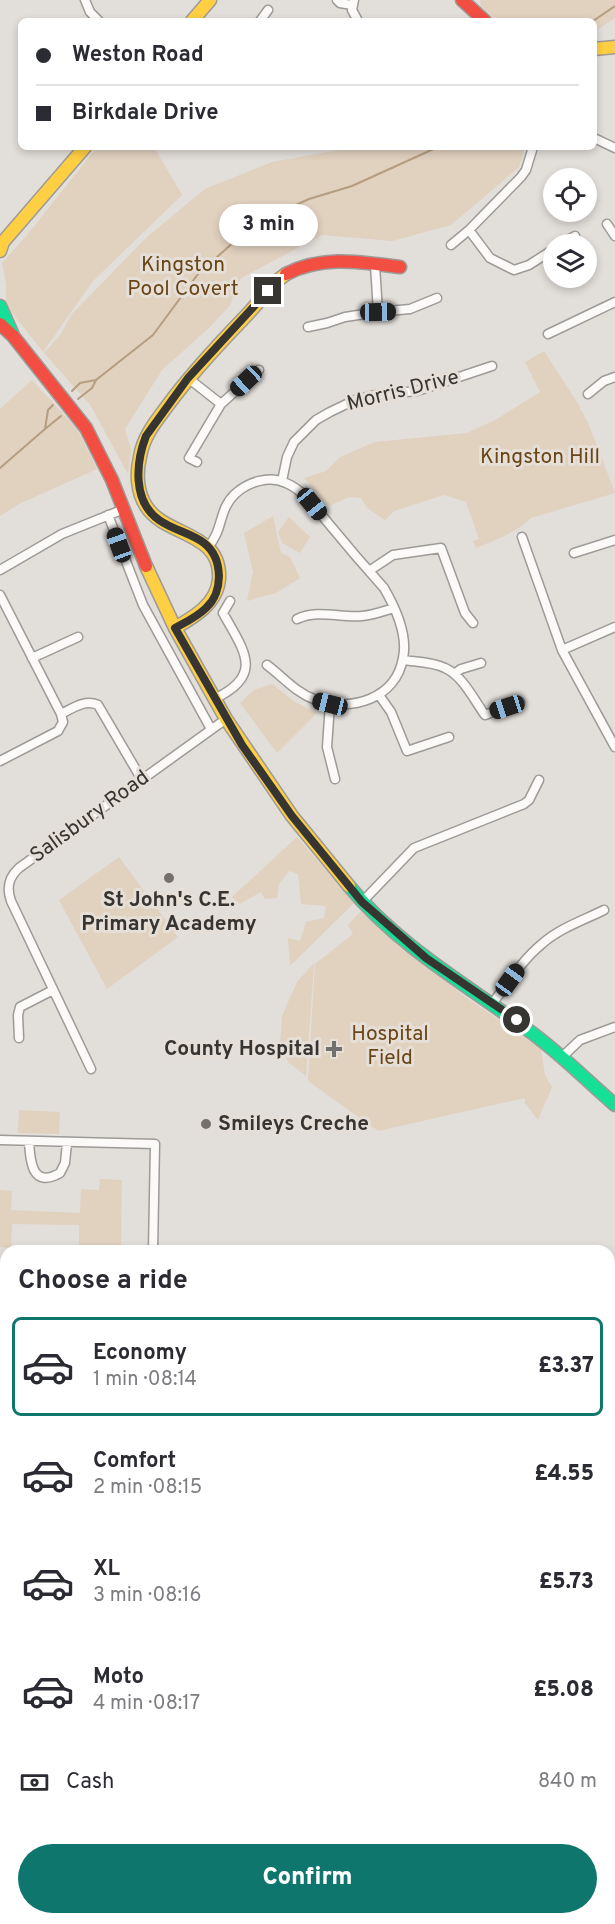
<!DOCTYPE html>
<meta charset="utf-8">
<style>
:root{--surface:#fff;--page:#f2f2f3;--text:#2b2b33;--muted:#7c7c81;--line:#e1e1e2;--accent:#0f766e}
body{margin:0;font-family:Overpass,sans-serif;background:var(--page);color:var(--text);height:100vh;display:flex;flex-direction:column;font-size:22px;white-space:nowrap}
*{box-sizing:border-box;margin:0}
p{font-size:20px;color:var(--muted)}
.icon{flex:none;width:33px;height:33px;fill:none;stroke:currentColor;stroke-width:2;stroke-linecap:round;stroke-linejoin:round}
.map{position:relative;flex:1;overflow:hidden}
.details{position:absolute;left:0px;top:1245px;width:615px;height:680px;display:flex;flex-direction:column;background:var(--surface);border-radius:18px 18px 0 0;box-shadow:0 3px 9px #0003}
.details>*{flex:none}
.guide{position:absolute;left:18px;top:18px;width:579px;height:132px;border-radius:9px;box-shadow:0 3px 9px #0003;display:grid;align-content:center;height:132px;padding:0 18px;background:var(--surface)}
.fabs{position:absolute;left:543px;top:168px;display:grid;gap:12px}
.fabs a{display:grid;place-items:center;width:54px;height:54px;border-radius:50%;background:var(--surface);box-shadow:0 3px 9px #0003;font-size:30px}
.end{position:absolute;width:27px;height:27px;margin:-14px;border:8px solid #373532;background:#fff;box-shadow:0 0 0 3px #fff}
.from{border-radius:50%}
.bubble{position:absolute;height:42px;border-radius:21px;background:var(--surface);box-shadow:0 3px 9px #0003;font-size:20px;font-weight:800;line-height:42px;text-align:center}
.car{position:absolute;width:18px;height:36px;margin:-18px -9px;border-radius:8px;box-shadow:0 0 4px 2px #0007;background:linear-gradient(#222 24%,#8ab4d8 0 40%,#222 0 76%,#8ab4d8 0 86%,#222 0)}
.guide b{display:flex;align-items:center;gap:21px;height:57px;font-size:22px}
.guide b+b{border-top:2px solid var(--line)}
.guide i{width:15px;height:15px;background:var(--text)}
ul{padding:0;list-style:none}
li{display:flex;align-items:center;gap:18px;height:99px;margin:0 12px 9px;padding:0 6px;border:3px solid transparent;border-radius:9px}
li div{flex:1}
li b{display:block;font-size:22px}
li em{font-style:normal;font-weight:800}
li.active{border-color:var(--accent)}
li>.icon{width:54px;height:54px;stroke-width:1.5}
h2{padding:0 18px;font-size:27px;line-height:72px}
.pay{display:flex;align-items:center;gap:15px;height:66px;padding:0 18px;font-size:22px}
.pay p{margin-inline-start:auto}
.button{display:flex;gap:12px;margin-top:auto;padding:12px 18px}
.button a{flex:1;height:69px;border-radius:36px;background:var(--accent);color:#fff;font-size:24px;font-weight:800;line-height:69px;text-align:center}
.map>svg:first-child{display:block}
.green{fill:#e1d1bf}
.lines{fill:none;stroke-linecap:round;stroke-linejoin:round}
.stream{stroke:#b59d80;stroke-width:2}
.street-casing{stroke:#9d9a97;stroke-width:11}
.fast-casing{stroke:#9d9a97;stroke-width:15}
.slow-casing{stroke:#9d9a97;stroke-width:15}
.jam-casing{stroke:#9d9a97;stroke-width:15}
.street{stroke:#fbfaf9;stroke-width:8}
.fast{stroke:#16e098;stroke-width:12}
.slow{stroke:#ffcf43;stroke-width:12}
.jam{stroke:#f24e42;stroke-width:12}
.route{stroke:#373532;stroke-width:8}
.poi-dot{fill:#73706d;stroke:#e5dfd7;stroke-width:2}
.labels{text-anchor:middle;dominant-baseline:central;stroke-width:6;stroke-linejoin:round;paint-order:stroke}
.park-label{font-size:21px;fill:#6a4617;stroke:#e5dfd7}
.street-label{font-size:21px;fill:#373532;stroke:#e5dfd7}
.poi-label{font-size:21px;font-weight:bold;fill:#373532;stroke:#e5dfd7}
</style>
<div class="map">
<svg width="615" height="1924" viewBox="0 0 615 1924">
<rect width="100%" height="100%" fill="#e2deda"/>
<!-- green -->
<path class="green" d="M480,0H615V18L598,29L594,38V21H498L481,7Z
M97,147H154L182,195L93,281L43,352L6,305V284L2,263L27,235Z
M355,147H525L519,167L451,225L392,241L322,235L241,278L230,305L210,327L162,370L125,429L131,450L128,474L91,406L44,353L60,335L72,314L147,237L205,189L272,162Z
M544,351L577,402L589,425L615,493L531,518C517,532 495,540 476,548L473,541L479,539L466,502L444,495L394,511L385,520L367,508L361,498L349,497L329,506L304,478L326,471L340,457L375,442L467,433L497,419L540,392L525,362Z
M32,380L77,429L97,469L19,504L0,516V409Z
M273,516L281,553L290,557L300,578L276,593L247,601L253,572L244,533Z
M289,517L310,537L300,553L282,543L278,532Z
M272,684L295,702L317,713L277,753L240,703L254,690Z
M297,837L354,903L290,966L288,938L300,941L306,922L324,918L326,906L301,904L298,874L289,871L279,884L277,898L265,899L261,892L240,904L232,897Z
M119,857L178,937L107,989L59,900Z
M361,911L464,996L541,1049L545,1075L552,1087L538,1120L525,1103V1098L378,1131L308,1081L315,964L353,934L348,925Z
M314,963L306,1076L289,1063L280,1047L282,1016L297,982Z
M19,1110L60,1112L59,1134L18,1133Z
M100,1179L122,1180L121,1249L98,1251L97,1246L79,1245V1225L12,1224L11,1248L0,1247V1190L12,1191L11,1210L80,1213L81,1189L99,1190Z
M615,1753V1924H492L494,1918H609V1754Z"/>
<g class="lines">
<!-- stream -->
<path class="stream" d="M593,21L615,6
M72,391L80,383L96,380L153,335L198,274L254,224L309,199L352,186L438,147
M78,399L92,388L96,380
M45,429L61,416
M0,468L45,429L48,410L53,405"/>
<defs>
<path id="street" d="M85,0L90,12L99,21
M337,0L340,3L352,5
M354,0L352,10L358,21
M260,21L268,10
M594,138L615,148
M607,224L615,236
M469,230L490,258L514,270L529,265L554,249
M560,244L575,236
M451,245L469,230L521,177L526,170L533,147
M378,312L410,309L437,298
M308,327L327,323L345,317L378,312L375,265
M548,334L615,302
M188,378L221,404L189,458L197,462
M588,394L604,381L615,377
M221,404L259,370
M282,481L287,457L294,442L316,420L330,412L355,400L375,395L417,391L492,366
M108,515L143,605L211,729
M522,537L562,650L615,747
M208,547C224,529 218,510 235,494C248,482 269,475 286,483C305,491 317,510 329,524C347,546 365,567 384,588C395,607 408,635 403,658C396,699 351,712 316,700C296,693 283,677 267,665
M574,553L615,540
M0,570L62,534L124,509
M369,571L393,555L441,548L465,613L473,623
M0,595L61,714C73,708 85,699 98,705L142,780
M297,619C318,609 340,618 362,616C373,615 384,611 394,608
M562,650L615,627
M32,658L78,637
M403,660C417,662 433,662 445,668C463,676 474,700 485,715L520,702
M454,674L461,669L481,663
M379,695L391,712L407,751L449,737
M214,699C265,675 244,651 223,613L230,601
M330,704L327,747L335,779
M0,761L58,731L63,722L61,714
M362,902L414,848L524,804L529,800L539,780
M492,1004C508,983 522,960 543,943C560,928 584,920 604,910
M19,1038L18,1015L20,1007L53,990
M561,1058L580,1040L615,1027
M91,1069L11,901C6,887 9,877 19,868L226,719
M0,1140L155,1144L153,1251
M29,1141C30,1161 32,1189 60,1173L65,1163L67,1143
M0,1293H6
M609,1398L615,1393
M0,1452V1399
M609,1454L615,1457
M0,1573H6
M0,1609L6,1607
M609,1616L615,1617
M0,1741H6
M609,1747L615,1746
M0,1754H6
M0,1817H6
M279,1918L280,1924
M5,1924L7,1918
M94,1924L95,1918
M486,1924L488,1918"/>
<path id="fast" d="M0,306L12,333
M349,886C398,946 467,985 528,1030C559,1052 586,1080 615,1105"/>
<path id="slow" d="M192,21L210,0
M594,49L615,47
M0,251L3,242L85,147
M146,566L175,628L226,719L292,816L349,886
M175,628C194,617 217,604 219,579C222,531 165,537 146,506C137,492 136,473 140,457C143,437 156,421 168,405C191,374 216,347 243,319C254,308 263,296 273,284L286,274"/>
<path id="jam" d="M462,0L485,21
M286,274C323,255 360,262 400,267
M0,324L13,336L86,428L112,480L146,566"/>
</defs>
<!-- street casing -->
<use href="#street" class="street-casing"/>
<!-- fast casing -->
<use href="#fast" class="fast-casing"/>
<!-- slow casing -->
<use href="#slow" class="slow-casing"/>
<!-- jam casing -->
<use href="#jam" class="jam-casing"/>
<!-- street -->
<use href="#street" class="street"/>
<!-- fast -->
<use href="#fast" class="fast"/>
<!-- slow -->
<use href="#slow" class="slow"/>
<!-- jam -->
<use href="#jam" class="jam"/>
</g>
<g class="lines">
<!-- route -->
<path class="route" d="M268,291L188,378L146,436C136,462 132,501 159,520C173,530 191,533 204,543C223,558 224,592 206,608C197,617 186,622 175,628L242,745L292,816L362,902L426,958L517,1020"/>
</g>
<!-- markers -->
<g class="poi-dot">
<circle cx="169" cy="878" r="6"/>
<path d="M331 1040h6v6h6v6h-6v6h-6v-6h-6v-6h6z"/>
<circle cx="206" cy="1124" r="6"/>
</g>
<g class="labels">
<!-- park labels -->
<g class="park-label">
<text x="183" y="265">Kingston<tspan x="183" dy="24">Pool Covert</tspan></text>
<text x="540" y="457">Kingston Hill</text>
<text x="390" y="1034">Hospital<tspan x="390" dy="24">Field</tspan></text>
</g>
<!-- street labels -->
<g class="street-label">
<text transform="translate(403 391) rotate(-14)">Morris Drive</text>
<text transform="translate(90 817) rotate(-36)">Salisbury Road</text>
</g>
<!-- poi labels -->
<g class="poi-label">
<text x="169" y="900">St John's C.E.<tspan x="169" dy="24">Primary Academy</tspan></text>
<text x="320" y="1049" text-anchor="end">County Hospital</text>
<text x="218" y="1124" text-anchor="start">Smileys Creche</text>
</g>
</g>
</svg>
<div class="fabs">
<a><svg class="icon" aria-label="locate" viewBox="0 0 24 24"><circle cx="12" cy="12" r="6"/><path d="M12 2v4M12 18v4M2 12h4M18 12h4"/></svg></a>
<a><svg class="icon" aria-label="layers" viewBox="0 0 24 24"><path d="M12 4l9 5-9 5-9-5zM3 14l9 5 9-5"/></svg></a>
</div>
<i class="end from" style="left:517px;top:1020px"></i>
<i class="end" style="left:268px;top:291px"></i>
<div class="bubble" style="left:219px;top:204px;width:99px">3 min</div>
<i class="car" style="left:378px;top:312px;rotate:89deg"></i>
<i class="car" style="left:246px;top:381px;rotate:227deg"></i>
<i class="car" style="left:312px;top:504px;rotate:141deg"></i>
<i class="car" style="left:119px;top:545px;rotate:340deg"></i>
<i class="car" style="left:330px;top:704px;rotate:284deg"></i>
<i class="car" style="left:507px;top:707px;rotate:252deg"></i>
<i class="car" style="left:510px;top:980px;rotate:36deg"></i>
<div class="guide">
<b><i class="from"></i>Weston Road</b>
<b><i></i>Birkdale Drive</b>
</div>
<section class="details">
<h2>Choose a ride</h2>
<ul>
<li class="active"><svg class="icon" aria-label="car" viewBox="0 0 24 24"><path d="M5 17H2v-5l4-1 3-4h7l3 4 3 1v5h-3M9 17h6M6 11h13"/><circle cx="7" cy="17" r="2"/><circle cx="17" cy="17" r="2"/></svg><div><b>Economy</b><p>1 min · 08:14</p></div><em>£3.37</em></li>
<li><svg class="icon" aria-label="car" viewBox="0 0 24 24"><path d="M5 17H2v-5l4-1 3-4h7l3 4 3 1v5h-3M9 17h6M6 11h13"/><circle cx="7" cy="17" r="2"/><circle cx="17" cy="17" r="2"/></svg><div><b>Comfort</b><p>2 min · 08:15</p></div><em>£4.55</em></li>
<li><svg class="icon" aria-label="car" viewBox="0 0 24 24"><path d="M5 17H2v-5l4-1 3-4h7l3 4 3 1v5h-3M9 17h6M6 11h13"/><circle cx="7" cy="17" r="2"/><circle cx="17" cy="17" r="2"/></svg><div><b>XL</b><p>3 min · 08:16</p></div><em>£5.73</em></li>
<li><svg class="icon" aria-label="car" viewBox="0 0 24 24"><path d="M5 17H2v-5l4-1 3-4h7l3 4 3 1v5h-3M9 17h6M6 11h13"/><circle cx="7" cy="17" r="2"/><circle cx="17" cy="17" r="2"/></svg><div><b>Moto</b><p>4 min · 08:17</p></div><em>£5.08</em></li>
</ul>
<div class="pay"><svg class="icon" aria-label="cash" viewBox="0 0 24 24"><path d="M3 7h18v10H3z"/><circle cx="12" cy="12" r="2"/></svg>Cash<p>840 m</p></div>
<div class="button"><a>Confirm</a></div>
</section>
</div>
